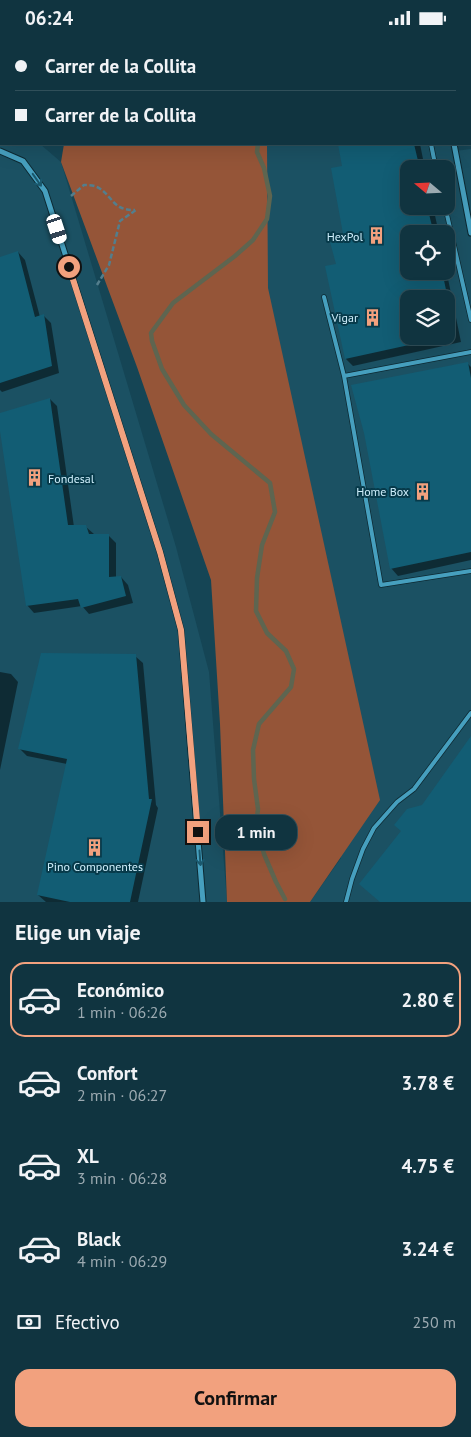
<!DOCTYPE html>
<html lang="es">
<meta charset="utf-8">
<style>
:root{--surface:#103440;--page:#1e3f4b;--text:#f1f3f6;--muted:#9caab1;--line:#304f59;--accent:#f2a17e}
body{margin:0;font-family:"PT Sans",sans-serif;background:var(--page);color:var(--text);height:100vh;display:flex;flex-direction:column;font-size:19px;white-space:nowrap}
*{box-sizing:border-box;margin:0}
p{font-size:16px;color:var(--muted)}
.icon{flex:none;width:28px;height:28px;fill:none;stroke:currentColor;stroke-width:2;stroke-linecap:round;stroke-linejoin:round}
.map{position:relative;height:867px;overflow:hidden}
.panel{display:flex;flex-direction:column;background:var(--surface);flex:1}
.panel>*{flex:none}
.hud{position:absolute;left:0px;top:0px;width:471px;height:110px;box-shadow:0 5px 20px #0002,0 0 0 1px var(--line);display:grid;align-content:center;height:110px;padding:0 15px;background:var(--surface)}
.needle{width:32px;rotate:289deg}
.tools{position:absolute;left:400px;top:125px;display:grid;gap:10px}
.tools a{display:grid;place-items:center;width:55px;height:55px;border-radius:10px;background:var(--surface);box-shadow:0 5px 20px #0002,0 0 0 1px var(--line);font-size:25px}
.end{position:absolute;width:22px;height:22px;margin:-11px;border:6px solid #f2a17e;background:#111;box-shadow:0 0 0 2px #111}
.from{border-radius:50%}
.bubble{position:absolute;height:35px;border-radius:15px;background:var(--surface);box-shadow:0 5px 20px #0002,0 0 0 1px var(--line);font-size:16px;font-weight:700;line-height:35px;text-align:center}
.car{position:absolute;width:15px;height:30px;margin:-15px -8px;border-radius:6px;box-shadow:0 0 4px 1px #0007;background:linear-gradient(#fff 24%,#345 0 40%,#fff 0 76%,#345 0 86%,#fff 0)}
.hud b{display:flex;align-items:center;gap:18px;height:48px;font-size:19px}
.hud b+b{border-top:1px solid var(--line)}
.hud i{width:12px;height:12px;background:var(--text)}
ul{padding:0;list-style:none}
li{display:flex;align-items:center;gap:15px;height:75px;margin:0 10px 8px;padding:0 5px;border:2px solid transparent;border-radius:15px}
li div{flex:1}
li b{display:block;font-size:19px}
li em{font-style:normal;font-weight:700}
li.active{border-color:var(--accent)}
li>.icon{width:45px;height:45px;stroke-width:1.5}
h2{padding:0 15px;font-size:22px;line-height:60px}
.pay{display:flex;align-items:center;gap:12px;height:55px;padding:0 15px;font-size:19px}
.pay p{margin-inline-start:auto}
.action{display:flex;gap:10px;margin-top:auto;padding:10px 15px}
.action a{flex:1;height:58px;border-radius:15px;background:var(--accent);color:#111;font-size:20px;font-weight:700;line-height:58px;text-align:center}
.status{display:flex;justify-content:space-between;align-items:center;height:35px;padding:0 25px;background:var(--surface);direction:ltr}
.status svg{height:14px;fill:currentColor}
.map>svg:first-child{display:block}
.built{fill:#1b5163;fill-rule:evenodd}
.green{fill:#955538}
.shadow{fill:#0007;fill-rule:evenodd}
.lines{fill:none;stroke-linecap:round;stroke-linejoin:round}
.stream{stroke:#5e6550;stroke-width:4.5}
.building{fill:#125d74}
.lane-casing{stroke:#0d2a33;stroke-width:5.5}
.street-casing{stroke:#0d2a33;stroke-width:7}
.secondary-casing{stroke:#0d2a33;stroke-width:19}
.path{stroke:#537e8d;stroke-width:2.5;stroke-dasharray:5 2.5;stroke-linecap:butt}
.lane{stroke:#469fbe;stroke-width:4}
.street{stroke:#469fbe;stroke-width:5}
.secondary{stroke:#6c90b6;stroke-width:18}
.oneway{stroke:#1a586d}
.route{stroke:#f2a17e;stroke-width:6}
.labels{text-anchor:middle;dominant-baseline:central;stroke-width:4;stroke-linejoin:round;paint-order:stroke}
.poi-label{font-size:12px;fill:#cfeffc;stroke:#073a4a;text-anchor:end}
</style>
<div class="status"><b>06:24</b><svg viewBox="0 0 49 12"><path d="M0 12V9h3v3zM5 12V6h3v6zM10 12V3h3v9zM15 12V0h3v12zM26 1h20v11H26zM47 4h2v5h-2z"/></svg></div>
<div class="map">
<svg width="471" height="867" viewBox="0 0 471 867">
<rect width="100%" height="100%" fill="#154555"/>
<!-- built -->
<path class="built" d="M0,0H35L1,1V109H40L61,127L176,512L209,637L227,867H0Z
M260,0H437V1H260Z
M262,109H453L455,116L471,114V867H310L341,823L265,241ZM409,134H446V171H409ZM409,199H446V236H409ZM409,264H446V301H409Z"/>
<!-- green -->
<path class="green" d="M81,0H258V1H81Z
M64,109H267L268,253L380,765L310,867H227L220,689L211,545L137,332L61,127Z"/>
<!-- shadow -->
<path class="shadow" d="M296,0H353L351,1Z
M340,109H420L425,134H409V171H433L439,199H409V236H446V234L461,307L353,331L346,324L337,230L346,205L344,132ZM409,264H446V301H409Z
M18,217L25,225L40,282L44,281L51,288L59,338L2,357L0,355V223Z
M467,328L471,332V525L398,541L391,533Z
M50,364L57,371L74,492H86L94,499L108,500L116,508V543L121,542L128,550L133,568L89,579L82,571L34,578L27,570L0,380Z
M135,621L143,628L156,770L158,773L138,867H46L38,860L67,729L27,721L20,714Z
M0,637L11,639L18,647L0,735Z"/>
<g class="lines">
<!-- stream -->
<path class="stream" d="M174,0V1
M243,1V0
M258,109L257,117L264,133L270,161L267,184L253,205L235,221L173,268L151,298L152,306L162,334L184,370L211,399L270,448L275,477L262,510L257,543L256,576L267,598L286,616L294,634L291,652L259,689L253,715L254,744L258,774L256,791L264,819L276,847L285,864"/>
</g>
<!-- building -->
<path class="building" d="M338,109H414L420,134H409V171H427L434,199H409V236H442L448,264H409V310L345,324L325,231L336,229L330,207L344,204L331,133L342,131Z
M18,216L35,282L44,279L52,331L0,348V222Z
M468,327L471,343V517L390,534L364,398L351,350Z
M50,363L68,490H86L89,499H109V542L121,541L126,561L81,573L78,564L26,571L0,396V378Z
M41,618L136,619L149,764H152L130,867H70L37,860L67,724L18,714Z
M471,701V867H380L359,849L401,796L394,790L407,774L422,770Z"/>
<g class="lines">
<defs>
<path id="lane" d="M288,0V1
M408,0L409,1
M370,1L371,0
M431,109L436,134
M445,171L471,285
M324,262L344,341L381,550L471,536
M344,341L471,317
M346,867L352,844L363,814L374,793L397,767L414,754L471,678"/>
<path id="street" d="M430,0L431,1
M454,109L471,198
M0,116L23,126L45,156L160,517L181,595L203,867"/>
<path id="secondary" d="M454,0V1
M470,81L471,86"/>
</defs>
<!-- lane casing -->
<use href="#lane" class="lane-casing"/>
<!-- street casing -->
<use href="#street" class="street-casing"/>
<!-- secondary casing -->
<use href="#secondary" class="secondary-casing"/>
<!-- path -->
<path class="path" d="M71,161L84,150C88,150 93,150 97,152C112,159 112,176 135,175
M97,250L109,230L120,186L136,175"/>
<!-- lane -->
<use href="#lane" class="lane"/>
<!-- street -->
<use href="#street" class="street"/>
<!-- secondary -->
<use href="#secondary" class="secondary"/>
</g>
<!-- one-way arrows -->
<defs><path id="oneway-shaft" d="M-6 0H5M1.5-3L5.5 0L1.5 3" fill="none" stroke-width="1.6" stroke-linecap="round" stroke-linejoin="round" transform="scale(1.25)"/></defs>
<g class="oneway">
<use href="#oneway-shaft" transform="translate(37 145) rotate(55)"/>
<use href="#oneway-shaft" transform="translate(200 823) rotate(86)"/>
</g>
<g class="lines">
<!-- route -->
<path class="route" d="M69,232L160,517L181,595L198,797"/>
</g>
<!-- icons -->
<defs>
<symbol id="building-bare" viewBox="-9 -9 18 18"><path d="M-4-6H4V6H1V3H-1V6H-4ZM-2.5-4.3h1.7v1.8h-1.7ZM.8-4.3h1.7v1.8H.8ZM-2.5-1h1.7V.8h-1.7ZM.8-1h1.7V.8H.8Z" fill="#f2a17e" stroke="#073a4a" stroke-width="2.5" paint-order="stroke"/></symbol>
</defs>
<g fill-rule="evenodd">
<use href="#building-bare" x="364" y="188" width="25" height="25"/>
<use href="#building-bare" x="360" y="270" width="25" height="25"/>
<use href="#building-bare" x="22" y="430" width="25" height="25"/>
<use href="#building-bare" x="410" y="444" width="25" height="25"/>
<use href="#building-bare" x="82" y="800" width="25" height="25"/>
</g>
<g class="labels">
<!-- poi labels -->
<g class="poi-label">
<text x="363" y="201">HexPol</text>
<text x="358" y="282">Vigar</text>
<text x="48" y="443" text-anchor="start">Fondesal</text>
<text x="409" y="456">Home Box</text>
<text x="95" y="831" text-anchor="middle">Pino Componentes</text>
</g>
</g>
</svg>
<div class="tools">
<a><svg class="needle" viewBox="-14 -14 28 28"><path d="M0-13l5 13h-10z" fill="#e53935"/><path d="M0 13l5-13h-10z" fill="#9caab1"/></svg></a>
<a><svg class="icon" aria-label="locate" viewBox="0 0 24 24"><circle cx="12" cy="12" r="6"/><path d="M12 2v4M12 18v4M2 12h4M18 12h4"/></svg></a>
<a><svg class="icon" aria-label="layers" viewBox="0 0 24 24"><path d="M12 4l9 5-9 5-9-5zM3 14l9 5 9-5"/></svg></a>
</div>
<i class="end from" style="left:69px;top:232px"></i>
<i class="end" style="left:198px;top:797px"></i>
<div class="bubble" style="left:215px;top:780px;width:82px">1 min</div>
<i class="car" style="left:57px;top:194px;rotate:162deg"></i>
<div class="hud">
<b><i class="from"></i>Carrer de la Collita</b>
<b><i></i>Carrer de la Collita</b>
</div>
</div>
<section class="panel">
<h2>Elige un viaje</h2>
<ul>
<li class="active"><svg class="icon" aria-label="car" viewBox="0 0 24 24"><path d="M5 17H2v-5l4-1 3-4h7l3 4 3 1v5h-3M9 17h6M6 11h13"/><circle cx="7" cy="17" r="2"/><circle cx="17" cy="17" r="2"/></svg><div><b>Económico</b><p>1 min · 06:26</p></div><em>2.80 €</em></li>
<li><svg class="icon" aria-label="car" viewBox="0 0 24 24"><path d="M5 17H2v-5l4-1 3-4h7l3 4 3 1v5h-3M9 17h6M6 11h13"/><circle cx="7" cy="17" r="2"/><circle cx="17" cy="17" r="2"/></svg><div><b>Confort</b><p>2 min · 06:27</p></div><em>3.78 €</em></li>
<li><svg class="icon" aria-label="car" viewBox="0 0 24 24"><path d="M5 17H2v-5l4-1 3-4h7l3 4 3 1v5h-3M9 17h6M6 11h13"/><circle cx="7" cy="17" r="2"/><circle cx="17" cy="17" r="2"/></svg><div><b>XL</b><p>3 min · 06:28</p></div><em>4.75 €</em></li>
<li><svg class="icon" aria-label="car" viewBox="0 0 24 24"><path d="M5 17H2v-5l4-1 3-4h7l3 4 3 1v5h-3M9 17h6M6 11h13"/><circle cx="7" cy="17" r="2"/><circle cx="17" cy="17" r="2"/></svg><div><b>Black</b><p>4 min · 06:29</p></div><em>3.24 €</em></li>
</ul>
<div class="pay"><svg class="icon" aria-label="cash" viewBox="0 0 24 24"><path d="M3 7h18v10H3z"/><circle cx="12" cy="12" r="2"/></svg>Efectivo<p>250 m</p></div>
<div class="action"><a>Confirmar</a></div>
</section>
